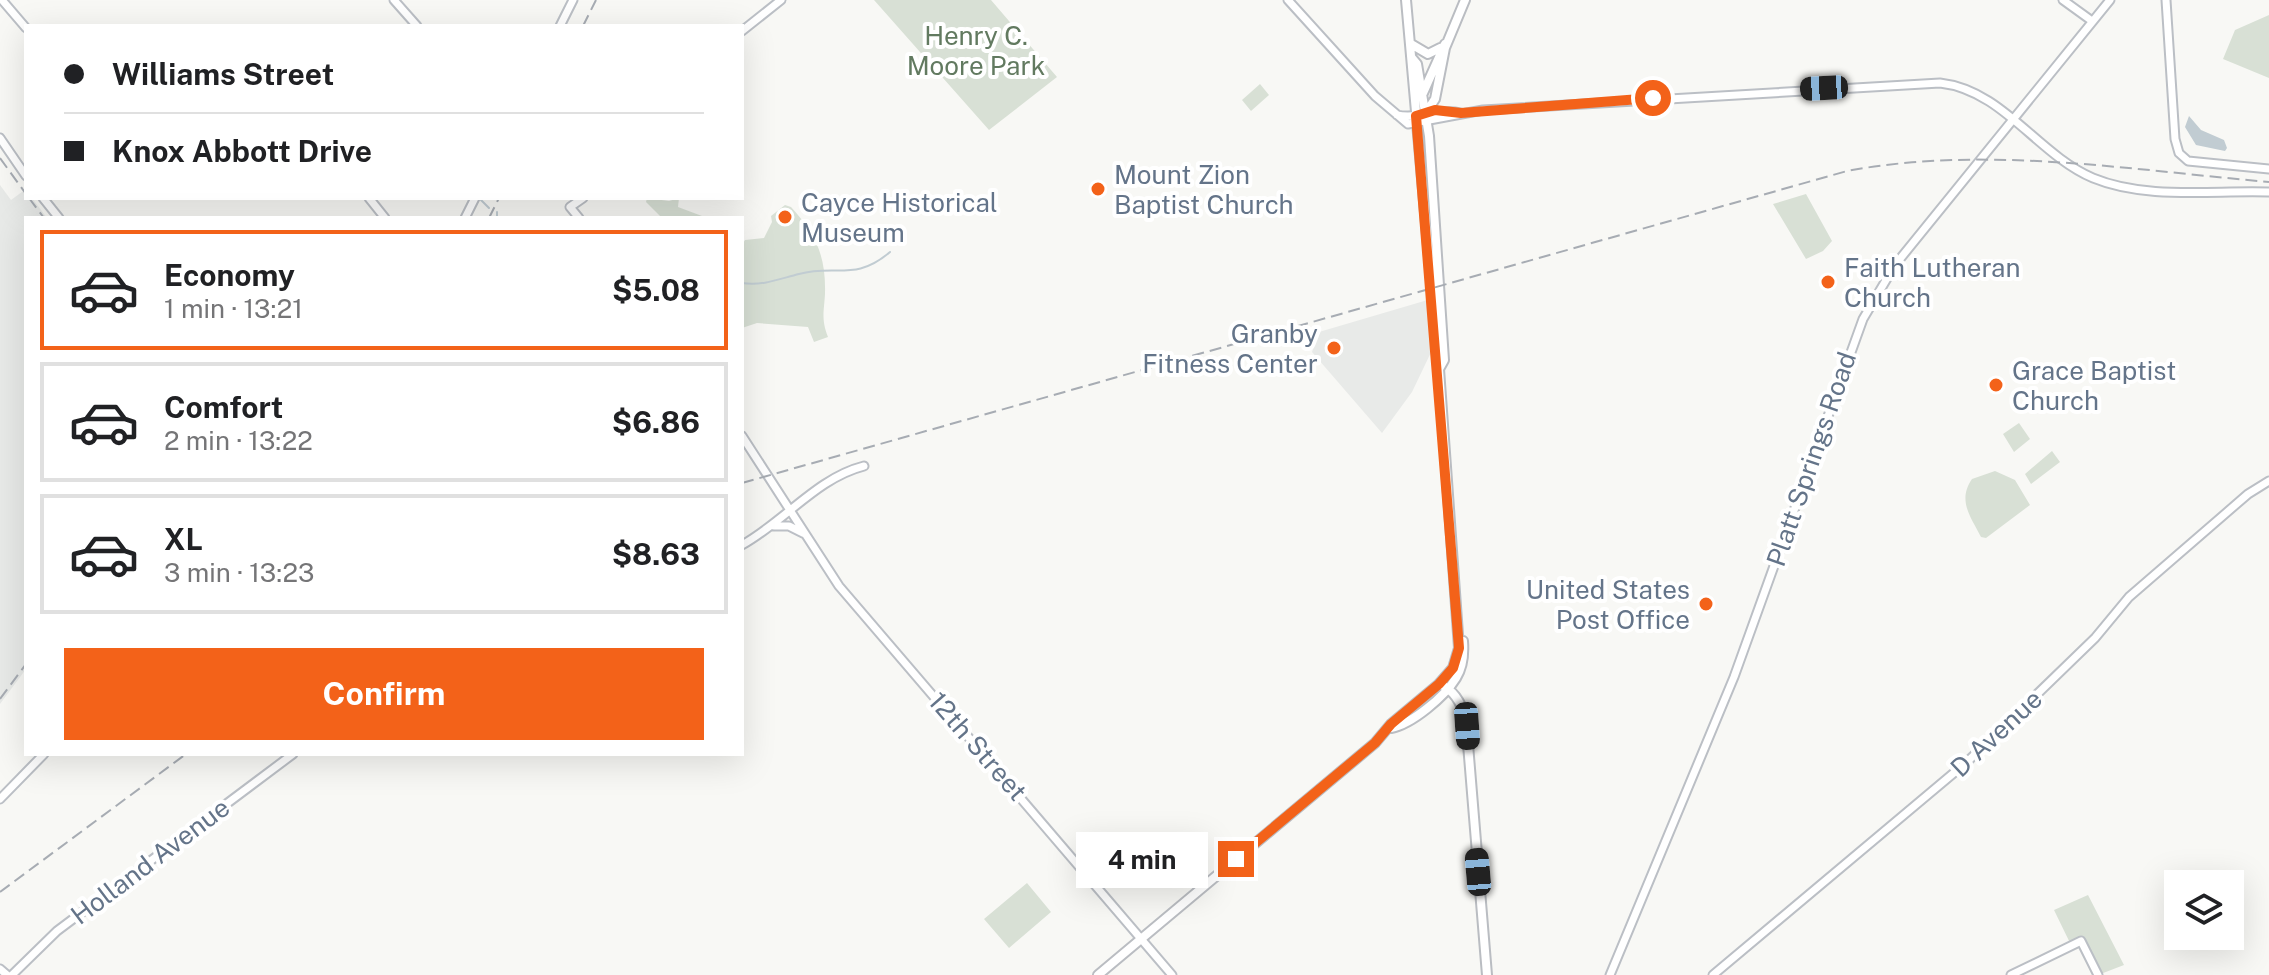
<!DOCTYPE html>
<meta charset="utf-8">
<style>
:root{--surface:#fff;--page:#f6f6f6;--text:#202124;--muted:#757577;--line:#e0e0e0;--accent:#f36219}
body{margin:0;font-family:"Public Sans",sans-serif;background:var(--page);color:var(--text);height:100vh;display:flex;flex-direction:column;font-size:30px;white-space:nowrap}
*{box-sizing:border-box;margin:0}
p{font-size:26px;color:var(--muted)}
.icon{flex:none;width:44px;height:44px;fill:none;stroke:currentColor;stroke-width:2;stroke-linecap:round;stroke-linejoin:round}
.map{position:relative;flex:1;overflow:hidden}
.details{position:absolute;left:24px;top:216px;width:720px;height:540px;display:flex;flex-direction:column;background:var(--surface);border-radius:0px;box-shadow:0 8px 32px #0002}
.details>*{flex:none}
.top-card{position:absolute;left:24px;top:24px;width:720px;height:176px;border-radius:0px;box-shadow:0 8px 32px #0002;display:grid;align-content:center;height:176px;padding:0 40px;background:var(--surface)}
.fabs{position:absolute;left:2164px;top:870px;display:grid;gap:16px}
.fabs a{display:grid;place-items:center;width:80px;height:80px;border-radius:0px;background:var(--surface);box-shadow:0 8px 32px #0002;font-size:40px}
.end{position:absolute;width:36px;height:36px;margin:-18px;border:10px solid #f36219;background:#fff;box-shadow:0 0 0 4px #fff}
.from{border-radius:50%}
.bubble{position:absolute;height:56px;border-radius:0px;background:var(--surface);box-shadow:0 8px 32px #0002;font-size:26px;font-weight:700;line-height:56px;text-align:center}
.car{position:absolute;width:24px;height:48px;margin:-24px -12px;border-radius:10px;box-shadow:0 0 6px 2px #0007;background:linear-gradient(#222 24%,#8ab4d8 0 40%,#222 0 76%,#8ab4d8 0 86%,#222 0)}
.top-card b{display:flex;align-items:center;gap:28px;height:76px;font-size:30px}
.top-card b+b{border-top:2px solid var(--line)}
.top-card i{width:20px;height:20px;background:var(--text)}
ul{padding:14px 0 0;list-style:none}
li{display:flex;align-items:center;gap:24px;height:120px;margin:0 16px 12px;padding:0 24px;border:4px solid var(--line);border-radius:0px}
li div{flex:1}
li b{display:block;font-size:30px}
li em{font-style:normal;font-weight:700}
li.active{border-color:var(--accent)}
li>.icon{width:72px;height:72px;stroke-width:1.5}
.primary-button{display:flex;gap:16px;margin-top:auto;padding:16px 40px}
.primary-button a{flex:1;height:92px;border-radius:0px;background:var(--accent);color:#fff;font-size:32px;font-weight:700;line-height:92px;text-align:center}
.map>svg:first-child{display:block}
.built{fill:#e8eae8}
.green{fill:#d8e0d5}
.water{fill:#c1ccd2}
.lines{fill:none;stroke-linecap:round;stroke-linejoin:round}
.stream{stroke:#c1ccd2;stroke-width:2}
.secondary-casing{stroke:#bbbfc5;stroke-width:11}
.primary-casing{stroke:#babdc2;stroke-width:12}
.secondary{stroke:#fff;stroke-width:7}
.primary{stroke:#fff;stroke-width:8}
.rail{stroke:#a7acb3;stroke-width:2;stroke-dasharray:12 6;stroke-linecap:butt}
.route{stroke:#f36219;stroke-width:10}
.poi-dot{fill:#f36219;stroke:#fff;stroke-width:3}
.labels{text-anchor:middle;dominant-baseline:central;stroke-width:8;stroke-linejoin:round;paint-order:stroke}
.park-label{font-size:26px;fill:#627a60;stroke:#fff}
.poi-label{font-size:26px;fill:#647489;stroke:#fff;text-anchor:start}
.street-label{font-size:26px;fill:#647489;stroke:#fff}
</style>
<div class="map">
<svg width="2269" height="975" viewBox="0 0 2269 975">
<rect width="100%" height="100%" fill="#f8f8f5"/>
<!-- built -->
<path class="built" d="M0,185L11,200L26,189V198H32L47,218H26V669L0,704Z
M1431,299L1435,344L1412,392L1382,433L1312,352L1319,332Z"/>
<!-- green -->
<path class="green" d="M874,0H991L1057,77L989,130Z
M2269,15V78L2223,59L2235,30Z
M1260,84L1269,95L1251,111L1242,100Z
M1806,194L1832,241L1823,251L1806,259L1773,204Z
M647,198L669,201L679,198L678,207L702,216L662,218L646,202Z
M785,205L791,207C816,234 826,256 825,294C824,312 821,319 828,337L814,342L808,327L757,323L742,328V245L745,240L764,238L772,222L771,216Z
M2019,423L2030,439L2014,452L2003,434Z
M2052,451L2060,462L2031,484L2025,474Z
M1995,471L2015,480L2030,505L1986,538L1981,537C1971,517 1957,501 1972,479Z
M1027,883L1051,912L1009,948L984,919Z
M2088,895L2124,965L2098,975L2081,941L2071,945L2054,910Z"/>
<!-- water -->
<path class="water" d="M2189,116L2201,130L2224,140L2227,148L2225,151L2196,145L2185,127Z"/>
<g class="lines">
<!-- stream -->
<path class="stream" d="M479,198L489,208
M497,212V218
M742,283C763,286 779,279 799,274C836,264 855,282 890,252"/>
<defs>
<path id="secondary" d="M2,0L26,28
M394,0L417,26
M1288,0L1375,96L1408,124L1483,110L1940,83C2003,90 2037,154 2093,178C2146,200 2213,190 2269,192
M2063,0L2092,21
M2166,0L2175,139L2179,153L2188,161L2269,169
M560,26L573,0
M742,31L781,0
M1397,115C1419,120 1438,108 1461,113
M0,138L26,176
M43,198L59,218
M369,198L385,218
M465,218L475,198
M579,218L570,207L583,198
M742,436L839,586L1172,975
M774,526H789L803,533
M742,545C785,521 817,478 864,466
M0,799L44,754
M0,969L7,975
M12,975L57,931L293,754
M1610,975L1734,677L1863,319L1895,265L2110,0
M1713,975L1968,761L2095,638L2129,597L2248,494L2269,481
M2011,975L2081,941L2098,975"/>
<path id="primary" d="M1411,44L1428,54L1440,48
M1412,58L1417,64L1429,136L1444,360L1439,369
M1423,93L1445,44
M1425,114L1435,99L1445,48L1465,0
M1439,684C1455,690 1462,704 1466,720L1487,975
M1391,728C1412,724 1445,696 1456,678C1463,667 1464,654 1463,641
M1098,975L1375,743L1391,724L1439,684L1453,668L1459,648L1439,369L1406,0"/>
</defs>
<!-- secondary casing -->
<use href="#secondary" class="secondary-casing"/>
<!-- primary casing -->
<use href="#primary" class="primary-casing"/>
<!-- secondary -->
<use href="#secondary" class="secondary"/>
<!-- primary -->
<use href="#primary" class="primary"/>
<!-- rail -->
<path class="rail" d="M583,26L596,0
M0,158L26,194
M29,198L44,218
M489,218L499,198
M742,483L1847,171C1986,145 2130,170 2269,182
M0,699L26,664
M0,892L186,754"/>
</g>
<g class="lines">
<!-- route -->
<path class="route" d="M1236,859L1375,743L1391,724L1439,684L1453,668L1459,648L1416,116L1435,110L1461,113L1653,98"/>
</g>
<!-- markers -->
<g class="poi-dot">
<circle cx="1098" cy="189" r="8"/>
<circle cx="785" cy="217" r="8"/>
<circle cx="1828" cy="282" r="8"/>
<circle cx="1334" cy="348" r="8"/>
<circle cx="1996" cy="385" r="8"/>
<circle cx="1706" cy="604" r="8"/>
</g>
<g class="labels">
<!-- park labels -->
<g class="park-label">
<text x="976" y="35">Henry C.<tspan x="976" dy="30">Moore Park</tspan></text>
</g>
<!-- poi labels -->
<g class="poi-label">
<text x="1114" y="174">Mount Zion<tspan x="1114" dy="30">Baptist Church</tspan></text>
<text x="801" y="202">Cayce Historical<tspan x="801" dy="30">Museum</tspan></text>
<text x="1844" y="267">Faith Lutheran<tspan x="1844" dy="30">Church</tspan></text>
<text x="1318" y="333" text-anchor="end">Granby<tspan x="1318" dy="30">Fitness Center</tspan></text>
<text x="2012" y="370">Grace Baptist<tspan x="2012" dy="30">Church</tspan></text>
<text x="1690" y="589" text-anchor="end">United States<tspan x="1690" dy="30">Post Office</tspan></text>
</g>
<!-- street labels -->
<g class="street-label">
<text transform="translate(1811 459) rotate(-71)">Platt Springs Road</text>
<text transform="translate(1996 733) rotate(-43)">D Avenue</text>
<text transform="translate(978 746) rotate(49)">12th Street</text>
<text transform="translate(150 861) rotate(-37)">Holland Avenue</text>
</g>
</g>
</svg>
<div class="fabs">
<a><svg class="icon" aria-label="layers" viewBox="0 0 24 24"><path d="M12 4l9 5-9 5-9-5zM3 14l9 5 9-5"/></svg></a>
</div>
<i class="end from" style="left:1653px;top:98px"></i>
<i class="end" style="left:1236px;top:859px"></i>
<div class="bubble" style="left:1076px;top:832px;width:132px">4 min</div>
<i class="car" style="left:1824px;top:88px;rotate:267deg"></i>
<i class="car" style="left:1467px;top:726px;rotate:176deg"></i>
<i class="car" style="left:1478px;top:872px;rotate:355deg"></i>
<div class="top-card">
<b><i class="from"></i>Williams Street</b>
<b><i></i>Knox Abbott Drive</b>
</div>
<section class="details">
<ul>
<li class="active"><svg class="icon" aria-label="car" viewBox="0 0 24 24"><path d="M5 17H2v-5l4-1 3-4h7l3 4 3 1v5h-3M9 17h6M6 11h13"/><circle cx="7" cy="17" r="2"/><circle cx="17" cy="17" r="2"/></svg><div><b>Economy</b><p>1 min · 13:21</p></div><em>$5.08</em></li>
<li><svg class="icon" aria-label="car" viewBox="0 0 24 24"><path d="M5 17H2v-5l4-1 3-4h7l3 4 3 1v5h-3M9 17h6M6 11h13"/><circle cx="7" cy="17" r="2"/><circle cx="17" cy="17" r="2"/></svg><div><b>Comfort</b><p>2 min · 13:22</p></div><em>$6.86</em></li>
<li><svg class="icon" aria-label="car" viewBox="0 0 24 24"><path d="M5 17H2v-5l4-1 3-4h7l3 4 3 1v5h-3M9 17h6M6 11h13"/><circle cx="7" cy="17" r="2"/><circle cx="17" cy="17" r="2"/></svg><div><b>XL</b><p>3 min · 13:23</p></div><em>$8.63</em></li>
</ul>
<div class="primary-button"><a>Confirm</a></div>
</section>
</div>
